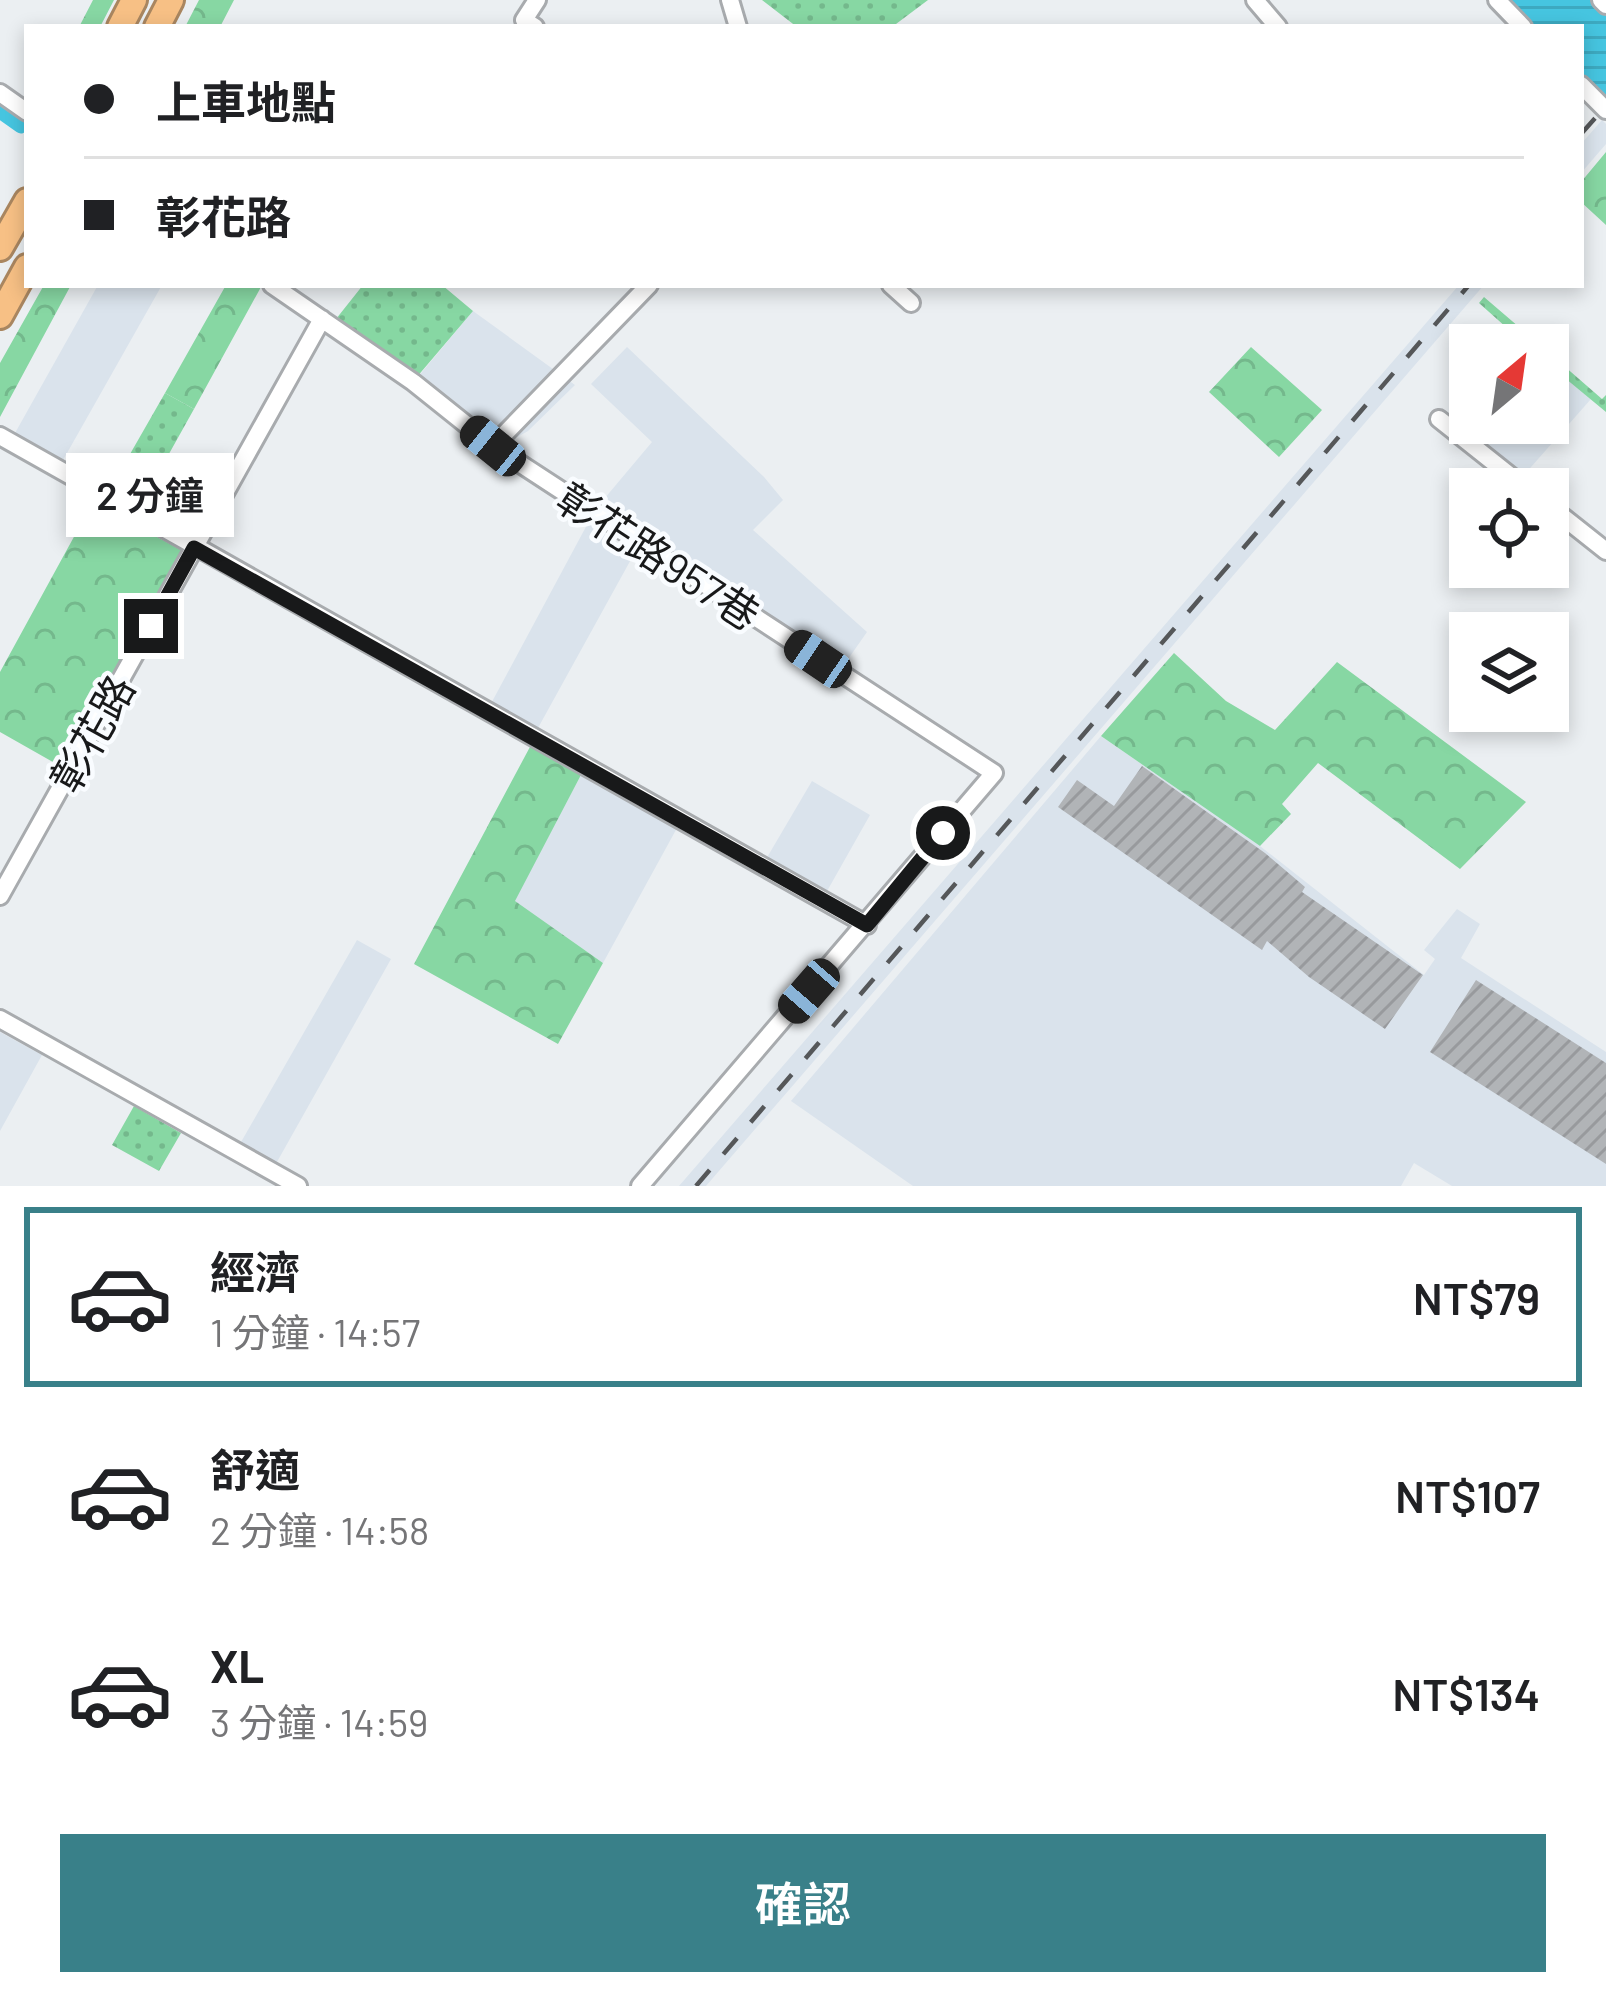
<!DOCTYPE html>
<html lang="zh-TW">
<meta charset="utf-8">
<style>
:root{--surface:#fff;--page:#f2f2f2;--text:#202124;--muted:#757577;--line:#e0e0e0;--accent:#398089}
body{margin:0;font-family:Barlow,"Noto Sans TC",sans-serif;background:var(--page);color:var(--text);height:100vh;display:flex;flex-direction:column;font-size:45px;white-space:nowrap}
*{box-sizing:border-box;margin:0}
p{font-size:39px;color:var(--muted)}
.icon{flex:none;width:66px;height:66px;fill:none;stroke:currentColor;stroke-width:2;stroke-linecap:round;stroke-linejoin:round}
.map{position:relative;height:1186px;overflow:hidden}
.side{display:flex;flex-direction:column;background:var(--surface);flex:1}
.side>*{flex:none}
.banner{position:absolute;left:24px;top:24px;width:1560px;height:264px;border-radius:0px;box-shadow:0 6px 18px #0003;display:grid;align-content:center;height:264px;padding:0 60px;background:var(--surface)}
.needle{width:78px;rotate:29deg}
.tools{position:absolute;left:1449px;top:324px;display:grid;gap:24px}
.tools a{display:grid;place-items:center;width:120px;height:120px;border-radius:0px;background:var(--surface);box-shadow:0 6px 18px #0003;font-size:60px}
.end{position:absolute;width:54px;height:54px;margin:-27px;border:15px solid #18191a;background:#fff;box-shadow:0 0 0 6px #fff}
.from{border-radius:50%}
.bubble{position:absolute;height:84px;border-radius:0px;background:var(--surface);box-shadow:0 6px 18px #0003;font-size:39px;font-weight:600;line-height:84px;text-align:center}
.car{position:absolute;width:36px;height:72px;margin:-36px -18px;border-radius:15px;box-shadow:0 0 9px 3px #0007;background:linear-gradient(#222 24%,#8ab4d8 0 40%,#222 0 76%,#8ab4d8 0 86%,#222 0)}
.banner b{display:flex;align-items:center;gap:42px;height:114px;font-size:45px}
.banner b+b{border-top:3px solid var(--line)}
.banner i{width:30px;height:30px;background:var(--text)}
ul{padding:21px 0 0;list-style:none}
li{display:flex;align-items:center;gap:36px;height:180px;margin:0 24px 18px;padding:0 36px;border:6px solid transparent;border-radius:0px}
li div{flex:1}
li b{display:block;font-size:45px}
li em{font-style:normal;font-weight:600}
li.selected{border-color:var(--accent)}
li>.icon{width:108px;height:108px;stroke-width:1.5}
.cta{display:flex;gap:24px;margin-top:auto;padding:24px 60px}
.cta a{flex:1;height:138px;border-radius:0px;background:var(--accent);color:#fff;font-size:48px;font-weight:600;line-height:138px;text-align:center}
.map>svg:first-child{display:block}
.built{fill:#dae3ec}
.grass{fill:url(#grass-dots)}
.forest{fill:url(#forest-crowns)}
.water{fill:url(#water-rules)}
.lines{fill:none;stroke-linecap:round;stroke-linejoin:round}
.canal{stroke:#46c5e0;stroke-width:15}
.building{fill:url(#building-hatch)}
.minor-casing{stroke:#a8abae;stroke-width:22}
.highway-casing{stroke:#a98660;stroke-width:30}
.minor{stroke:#fff;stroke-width:16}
.highway{stroke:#f7c085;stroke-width:24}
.rail{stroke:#555759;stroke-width:4.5;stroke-dasharray:21 21;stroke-linecap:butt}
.route{stroke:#18191a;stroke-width:15}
.labels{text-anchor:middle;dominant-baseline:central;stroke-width:9;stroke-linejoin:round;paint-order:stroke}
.street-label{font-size:42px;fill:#18191a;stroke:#f9fcff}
</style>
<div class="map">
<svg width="1606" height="1186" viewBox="0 0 1606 1186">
<defs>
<pattern id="grass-dots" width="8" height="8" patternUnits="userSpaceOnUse" patternTransform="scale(3)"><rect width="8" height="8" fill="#87d7a3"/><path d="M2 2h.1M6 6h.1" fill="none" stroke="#74b88c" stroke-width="1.8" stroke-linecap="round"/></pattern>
<pattern id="forest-crowns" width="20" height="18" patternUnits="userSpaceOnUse" patternTransform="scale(3)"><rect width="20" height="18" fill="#87d7a3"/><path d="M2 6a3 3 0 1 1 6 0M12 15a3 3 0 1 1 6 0" fill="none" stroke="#74b88c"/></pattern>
<pattern id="water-rules" width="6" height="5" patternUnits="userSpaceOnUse" patternTransform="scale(3)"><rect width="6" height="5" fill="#46c5e0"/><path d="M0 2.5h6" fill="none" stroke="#3da9c0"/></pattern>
<pattern id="building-hatch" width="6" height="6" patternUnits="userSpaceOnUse" patternTransform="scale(3)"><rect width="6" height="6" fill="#b1b4b7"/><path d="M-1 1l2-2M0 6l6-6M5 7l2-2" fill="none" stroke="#989a9d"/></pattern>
</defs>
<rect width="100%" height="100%" fill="#ebeff2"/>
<!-- built -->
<path class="built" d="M1602,120L1606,124V144L1581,173V144Z
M98,285H162L58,469L10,442Z
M1459,285H1484L706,1186H679Z
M473,311L575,385L528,431L503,445L417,378Z
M627,347L764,477L783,500L753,530L867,632L839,672L594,511L652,442L591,384Z
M1552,367L1591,399L1517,483L1478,452L1503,423H1548V372Z
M588,523L634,554L533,737L487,711Z
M1101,736L1260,846L1424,975L1435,959L1424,950L1457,909L1480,924L1461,958L1606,1052V1186H1452L1414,1163L1401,1186H913L791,1101Z
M582,773L677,828L603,963L514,901Z
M812,781L870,815L822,900L762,866Z
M357,940L391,959L273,1169L237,1149Z
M0,1032L42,1055L0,1131Z"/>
<!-- grass -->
<path class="grass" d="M762,0H928L892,27H797Z
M363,285H442L473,311L416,378L336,319Z
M1484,297L1540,345H1526L1479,303Z
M1548,352L1602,399L1606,395V412L1548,364Z
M165,393L194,409L136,513L106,496Z
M134,1106L181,1133L159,1171L112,1145Z"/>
<!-- forest -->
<path class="forest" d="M93,0H114L100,27H79Z
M199,0H234L220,27H185Z
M1606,152V225L1581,202V182Z
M44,285H71L0,417V363Z
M226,285L261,287L194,409L165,393Z
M1251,347L1322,410L1279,457L1209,392Z
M93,502L181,550L184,558L67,770L0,732V672Z
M1174,653L1226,701L1275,730L1337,662L1526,802L1460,869L1318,763L1282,804L1291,814L1260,846L1101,736Z
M531,745L582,773L515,901L603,963L558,1044L414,964Z"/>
<!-- water -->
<path class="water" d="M1508,0H1590L1606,16V98L1581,73V27H1535Z"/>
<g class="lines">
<!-- canal -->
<path class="canal" d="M0,111L21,126"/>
</g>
<!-- building -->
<path class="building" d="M1142,766L1265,853L1305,887L1302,892L1423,975L1385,1029L1309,977L1267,941L1262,950L1058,807L1077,780L1114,806Z
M1476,980L1606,1063V1164L1430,1052Z"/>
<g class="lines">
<defs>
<path id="minor" d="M730,0L738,27
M1255,0L1278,27
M1497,0L1523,27
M1601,0L1606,5
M535,27L524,20L537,0
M1581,85L1606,110
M0,93L27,112
M272,285L413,382L493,446L994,773L640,1186
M891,285L911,303
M1439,419L1527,489
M0,436L867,925
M493,446L649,285
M1548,505L1606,551
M0,896L322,319
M0,1019L298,1186"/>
<path id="highway" d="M120,27L134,0
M157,27L171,0
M0,248L27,201
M0,316L27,267"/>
</defs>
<!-- minor casing -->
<use href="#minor" class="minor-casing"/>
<!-- highway casing -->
<use href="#highway" class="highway-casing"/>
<!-- minor -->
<use href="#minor" class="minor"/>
<!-- highway -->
<use href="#highway" class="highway"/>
<!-- rail -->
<path class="rail" d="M1581,134L1606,106
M696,1186L1469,285"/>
</g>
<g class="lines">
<!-- route -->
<path class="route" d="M151,626L194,548L867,925L943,833"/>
</g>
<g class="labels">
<!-- street labels -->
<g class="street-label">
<text transform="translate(659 555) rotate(33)">彰花路957巷</text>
<text transform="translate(91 733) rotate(-61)">彰花路</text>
</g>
</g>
</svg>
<div class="tools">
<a><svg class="needle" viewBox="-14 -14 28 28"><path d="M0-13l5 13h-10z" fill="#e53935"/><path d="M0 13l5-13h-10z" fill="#757577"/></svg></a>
<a><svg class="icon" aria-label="locate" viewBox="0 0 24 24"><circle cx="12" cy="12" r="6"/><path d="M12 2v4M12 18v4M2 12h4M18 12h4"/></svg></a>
<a><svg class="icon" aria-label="layers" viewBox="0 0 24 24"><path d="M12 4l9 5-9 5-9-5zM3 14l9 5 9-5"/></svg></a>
</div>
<i class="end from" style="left:943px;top:833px"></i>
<i class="end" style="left:151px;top:626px"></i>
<div class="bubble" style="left:66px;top:453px;width:168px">2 分鐘</div>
<i class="car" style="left:493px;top:446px;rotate:309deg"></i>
<i class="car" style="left:818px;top:659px;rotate:304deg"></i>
<i class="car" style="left:809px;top:991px;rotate:221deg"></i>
<div class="banner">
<b><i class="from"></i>上車地點</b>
<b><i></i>彰花路</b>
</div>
</div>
<section class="side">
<ul>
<li class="selected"><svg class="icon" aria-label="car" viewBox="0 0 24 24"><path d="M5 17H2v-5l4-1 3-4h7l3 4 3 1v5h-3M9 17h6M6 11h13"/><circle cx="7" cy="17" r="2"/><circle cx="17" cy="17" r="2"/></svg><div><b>經濟</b><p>1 分鐘 · 14:57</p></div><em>NT$79</em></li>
<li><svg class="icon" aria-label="car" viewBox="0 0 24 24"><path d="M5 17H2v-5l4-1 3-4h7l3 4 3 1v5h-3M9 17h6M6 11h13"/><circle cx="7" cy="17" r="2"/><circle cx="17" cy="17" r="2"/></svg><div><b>舒適</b><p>2 分鐘 · 14:58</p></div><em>NT$107</em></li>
<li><svg class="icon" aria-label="car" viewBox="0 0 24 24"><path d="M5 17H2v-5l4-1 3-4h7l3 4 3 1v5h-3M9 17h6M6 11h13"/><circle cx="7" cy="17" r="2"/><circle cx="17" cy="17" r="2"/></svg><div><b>XL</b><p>3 分鐘 · 14:59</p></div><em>NT$134</em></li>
</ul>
<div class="cta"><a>確認</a></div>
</section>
